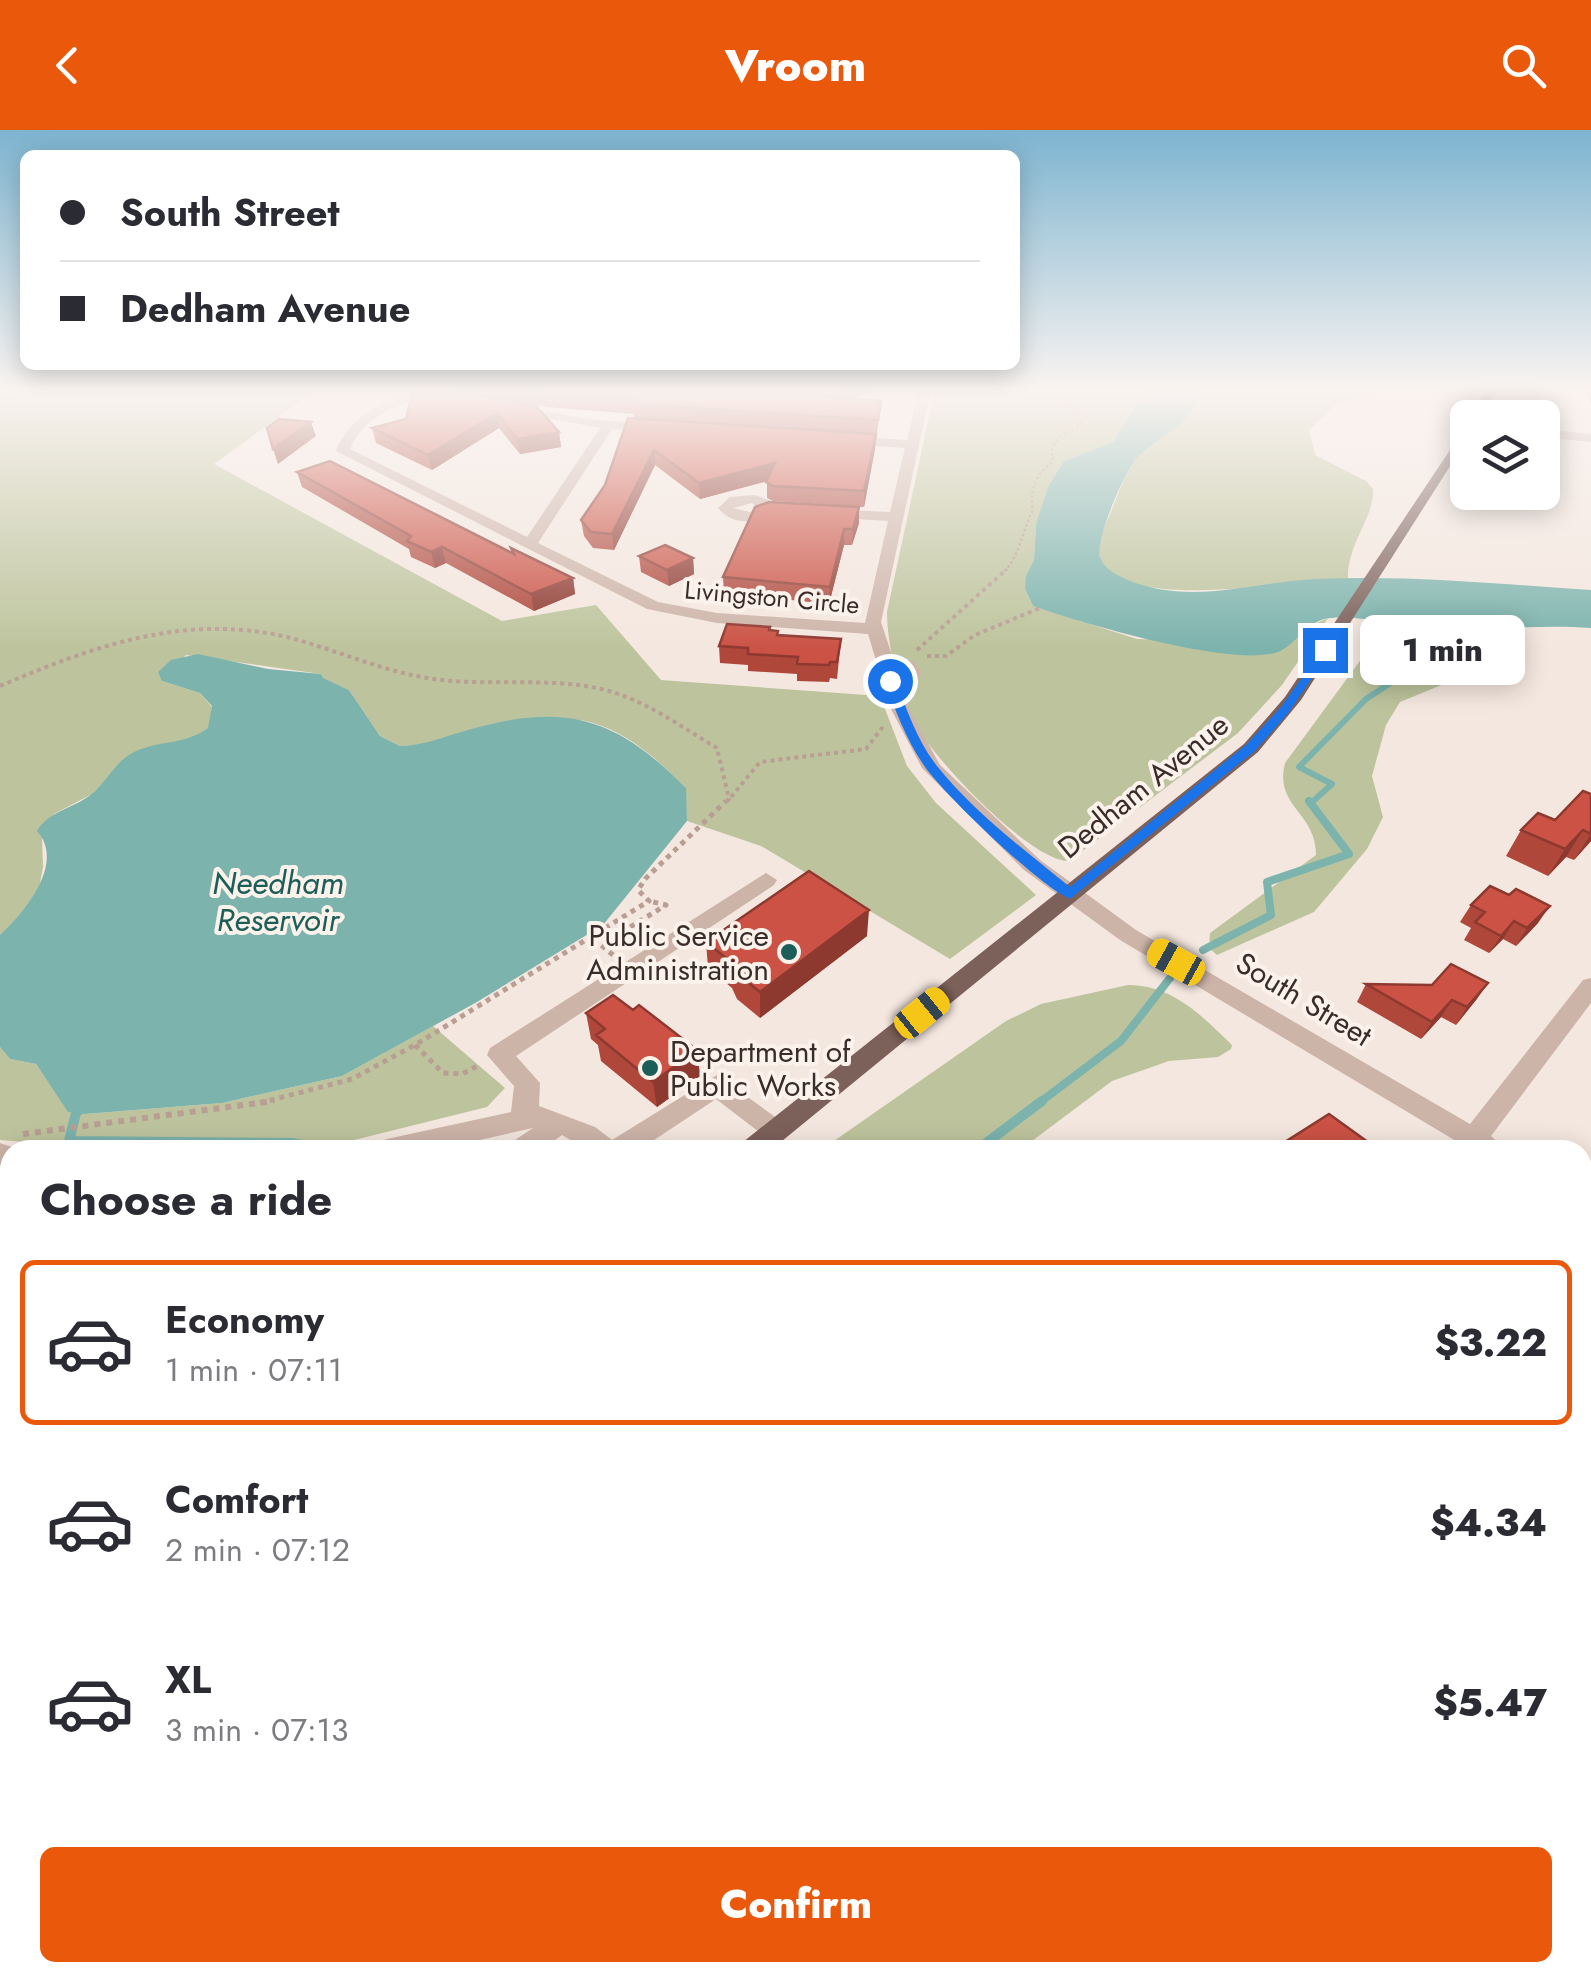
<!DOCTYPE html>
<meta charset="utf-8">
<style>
:root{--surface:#fff;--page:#f2f2f3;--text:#2b2b33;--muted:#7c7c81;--line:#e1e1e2;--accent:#ea580c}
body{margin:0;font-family:Jost,sans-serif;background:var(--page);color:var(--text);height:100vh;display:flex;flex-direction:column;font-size:38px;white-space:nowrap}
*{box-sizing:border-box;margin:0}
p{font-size:32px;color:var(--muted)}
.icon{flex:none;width:55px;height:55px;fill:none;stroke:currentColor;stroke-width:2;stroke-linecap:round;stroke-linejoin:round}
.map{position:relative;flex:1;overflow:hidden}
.details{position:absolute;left:0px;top:1010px;width:1592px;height:842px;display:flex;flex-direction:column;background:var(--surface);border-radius:30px 30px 0 0;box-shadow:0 5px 25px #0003}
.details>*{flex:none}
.hud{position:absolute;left:20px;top:20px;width:1000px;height:220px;border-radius:15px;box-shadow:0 5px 25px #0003;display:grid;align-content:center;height:220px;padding:0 40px;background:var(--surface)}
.fabs{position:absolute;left:1450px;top:270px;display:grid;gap:20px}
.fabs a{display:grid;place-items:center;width:110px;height:110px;border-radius:15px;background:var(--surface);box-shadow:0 5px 25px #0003;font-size:50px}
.end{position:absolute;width:45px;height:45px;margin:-22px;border:12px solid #1a73e8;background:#fff;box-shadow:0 0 0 5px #fff}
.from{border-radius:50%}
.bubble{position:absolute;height:70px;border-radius:15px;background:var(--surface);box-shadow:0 5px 25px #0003;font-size:32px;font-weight:800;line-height:70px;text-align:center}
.car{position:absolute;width:30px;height:60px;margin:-30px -15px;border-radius:12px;box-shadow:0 0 8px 2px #0007;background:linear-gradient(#f5c518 24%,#345 0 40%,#f5c518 0 76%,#345 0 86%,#f5c518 0)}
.hud b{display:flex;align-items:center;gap:35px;height:95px;font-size:38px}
.hud b+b{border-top:2px solid var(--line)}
.hud i{width:25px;height:25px;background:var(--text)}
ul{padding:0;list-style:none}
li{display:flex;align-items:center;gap:30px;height:165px;margin:0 20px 15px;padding:0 20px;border:5px solid transparent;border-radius:15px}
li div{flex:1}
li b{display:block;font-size:38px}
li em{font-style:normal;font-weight:800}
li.active{border-color:var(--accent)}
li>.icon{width:90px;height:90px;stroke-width:1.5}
h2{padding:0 40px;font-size:45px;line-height:120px}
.cta{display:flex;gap:20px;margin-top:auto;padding:20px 40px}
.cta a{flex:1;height:115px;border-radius:15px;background:var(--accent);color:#fff;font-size:40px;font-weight:800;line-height:115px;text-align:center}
header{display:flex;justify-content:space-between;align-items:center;height:130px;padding:0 40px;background:var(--accent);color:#fff;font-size:45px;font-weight:800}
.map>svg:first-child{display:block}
.green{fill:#bdc49d}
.water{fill:#7cb3ad}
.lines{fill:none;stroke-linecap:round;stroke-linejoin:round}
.stream-far3{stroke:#7cb3ad;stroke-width:6}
.stream-far2{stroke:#7cb3ad;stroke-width:8}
.stream-far1{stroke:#7cb3ad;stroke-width:10}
.stream{stroke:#7cb3ad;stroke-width:14}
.path-far3{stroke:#b99e93;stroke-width:2.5;stroke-dasharray:2.5 2.5;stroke-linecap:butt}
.path-far2{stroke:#b99e93;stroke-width:4;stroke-dasharray:4 4;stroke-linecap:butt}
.path-far1{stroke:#b99e93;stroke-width:5;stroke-dasharray:5 5;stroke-linecap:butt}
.path{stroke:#b99e93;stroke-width:6;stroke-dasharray:6 6;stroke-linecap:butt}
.minor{fill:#cdb4a9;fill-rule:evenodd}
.major{fill:#7c605a;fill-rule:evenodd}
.wall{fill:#af473b}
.shaded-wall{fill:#8e3930}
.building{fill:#cb5245;stroke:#8e3930;stroke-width:2.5}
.route{fill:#1a73e8}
.poi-dot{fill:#1d5e58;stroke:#fbf2ec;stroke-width:4}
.labels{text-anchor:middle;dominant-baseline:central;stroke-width:8;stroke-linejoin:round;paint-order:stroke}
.far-street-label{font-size:25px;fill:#3a2c29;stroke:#fbf2ec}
.street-label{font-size:30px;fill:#3a2c29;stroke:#fbf2ec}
.poi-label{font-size:30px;fill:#3a2c29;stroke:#fbf2ec;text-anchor:end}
.water-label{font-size:32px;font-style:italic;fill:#1d5e58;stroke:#fbf2ec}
</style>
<header><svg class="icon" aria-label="back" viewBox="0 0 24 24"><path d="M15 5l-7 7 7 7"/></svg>Vroom<svg class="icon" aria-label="search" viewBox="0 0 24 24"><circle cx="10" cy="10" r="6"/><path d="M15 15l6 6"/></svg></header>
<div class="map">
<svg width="1591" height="1852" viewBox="0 0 1591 1852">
<rect width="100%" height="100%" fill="#f4e7df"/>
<!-- green -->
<path class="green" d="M0,259H317L214,334L502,491L596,475L661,550L880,566L907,636L936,673L1036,765L950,829L761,716L687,691L685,657C614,585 574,576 476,600C452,607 426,616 400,616L380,606L349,560L322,548L321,544L186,525L162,551L200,563L212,577L209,598L196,607L135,622L92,664L54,684L42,707L43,737L38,763L24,783L0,805Z
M935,259H1147L1113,312L1064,331L1036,394L1034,430L1025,459L1033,476L1137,509L1290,513L1306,498L1328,488L1282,555L1238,603L1069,731C1029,732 923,619 908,581C897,552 887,513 887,482Z
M1205,259H1391L1337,274L1309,300L1315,325L1366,351L1373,359C1375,386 1347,414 1348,449C1304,449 1118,485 1100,428C1096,415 1105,396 1110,384C1118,366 1124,344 1136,329C1149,314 1169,304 1184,291C1193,282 1199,270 1205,259Z
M1400,495L1438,499L1456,513L1499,517L1500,524L1478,540L1400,572L1386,595L1372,646L1383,687L1367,719L1314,782L1217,825L1209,818L1210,803L1316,725C1316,682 1274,677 1285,633L1365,524Z
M1128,855C1173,855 1202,886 1232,915L1231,919L1218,927L1169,931L1112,951L1020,1020H821L1006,891L1041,874Z
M433,896L505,958L487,977L314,1020H127L0,1010V917L10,929L36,934L59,968L85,984L222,973L342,946Z
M315,1842H848V1843L845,1852H304Z"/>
<!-- water -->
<path class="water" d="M1147,259H1205C1199,270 1193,282 1184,291C1170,304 1149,314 1136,329C1124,343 1095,410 1100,427C1106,446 1141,455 1158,459C1213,469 1264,451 1317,449C1408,445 1500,454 1591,460V498C1537,494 1489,501 1437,499C1401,498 1368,485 1331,488C1307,490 1299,512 1280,521C1239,540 1078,492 1033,476L1025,459L1026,446L1034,430L1036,394L1048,357L1064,331L1113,312Z
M198,524L268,539L321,544L323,548L349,560L380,606L400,616C424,616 445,606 468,600C565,572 616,587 686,658L687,691L603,795L477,872L342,946L222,973L85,984L68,982L36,934L10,929L0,917V805C24,783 66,733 37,701C48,682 71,679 89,666C106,654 114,632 134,622C159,610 185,615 208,598L212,576L200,563L162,551L158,542L171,530Z"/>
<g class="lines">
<!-- stream-far3 -->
<path class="stream-far3" d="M1310,674L1332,654L1299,637L1366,569L1441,520L1430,490"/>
<!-- stream-far2 -->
<path class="stream-far2" d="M1203,820L1271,785L1267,752L1349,724L1309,671
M1039,973L1121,911L1170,848"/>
<!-- stream-far1 -->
<path class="stream-far1" d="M84,975L76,983L69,1011L292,1013L321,1019
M977,1020L1042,971"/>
<!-- stream -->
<path class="stream" d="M462,1842V1852"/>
<!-- path-far3 -->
<path class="path-far3" d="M1004,441C1020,426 1022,401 1033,380C1029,359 1036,344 1053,332C1047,310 1066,304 1082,293L1061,268L1059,259"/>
<!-- path-far2 -->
<path class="path-far2" d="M917,520L1007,439
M927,526H946L975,505L1040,478
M0,556C94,516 184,483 287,507C334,519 379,540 427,548C487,558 550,545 609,561C648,572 683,598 717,618L729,669L724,674
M731,667L760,632L866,619L885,594"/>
<!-- path-far1 -->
<path class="path-far1" d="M613,825L601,815L666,775L649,771
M415,915L443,943L462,944L479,935
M260,973L352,949L415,915L649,771L638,760L645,749L726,671"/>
<!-- path -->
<path class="path" d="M23,1004L274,971"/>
<!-- minor -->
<path class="minor" d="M919,259H931L881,492L893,528L913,531L922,542L917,552L901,555L908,577L940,635L1040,730L1136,800L1470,994L1583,850L1591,848V873L1491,1006L1506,1020H1471L1120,810L1024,740L922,638L890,577L868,504L717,493L647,479L336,321C352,280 405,255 446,260V266C409,270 367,280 350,319L527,407L600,298L510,281L506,280V274L588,289L664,295L665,298L659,302L612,299L538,413L658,472L717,483L865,493L888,391L826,387L819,383L826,379L890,382L905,318L843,314L836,310L843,306L907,310Z
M1542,299L1591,304V312L1542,307Z
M754,365L769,370L773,379C757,395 733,396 718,378L730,367ZM752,373L758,378L750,382L733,378Z
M766,743L777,750L774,755L516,926L540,953L539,976L595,997L612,1010L717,945L785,994L789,1001L785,1008L776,1012L767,1008L716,969L639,1020H587L562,1005L541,1020H508L512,1012L533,998L435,1020H374L378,1012L387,1009L511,982L514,956L487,925L490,918Z
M0,1013L21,1020H10V1036L0,1035Z
M0,1056L10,1059V1083L0,1080Z
M1582,1066L1591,1069V1095L1582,1092Z"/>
<!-- major -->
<path class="major" d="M1485,259H1497L1480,288L1468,289Z
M1468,293V308L1301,570L1258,622L771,1020H739L743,1012L1244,614L1285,567Z
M10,1585V1627L0,1631V1589Z"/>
</g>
<!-- wall -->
<path class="wall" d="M455,259H875L854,269L881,271L875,319L864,377L773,371L767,368V351L700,369L655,335L614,420L593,418L584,406L581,390L605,355L634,288V284L547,277Z
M1587,259H1591V273L1586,262Z
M413,260L559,302L561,317L520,324L499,298L432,340L376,313L372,298L406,289Z
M297,342L512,423L511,418L573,448L575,464L534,481L446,433L435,438L411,427L409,419L302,357Z
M859,393L852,415H844L829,474L724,463L723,447Z
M639,426L693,428L694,444L669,456L641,442Z
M770,500L778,505L841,509L837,549L830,548L829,552L797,551V544L748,541V535L720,533L719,516Z
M1591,664V711L1574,730L1566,727L1548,746L1506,726L1521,700L1555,690Z
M1471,775L1538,793L1516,816L1503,809L1489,823L1464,810L1471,798L1460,792Z
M867,806L760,888L737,869L732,858L708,838L706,812Z
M1488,853L1476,870L1456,895L1441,887L1421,909L1357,872L1366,854L1432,855Z
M633,880L697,920L700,946L657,977L601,931L598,915L591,909L586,883Z
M1285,1012L1379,1020H1281Z
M1582,1141L1591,1142V1329L1582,1328Z"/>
<!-- shaded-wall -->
<path class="shaded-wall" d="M846,259H875L828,282V267Z
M497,283L499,298L432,340L428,325Z
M311,292L316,306L278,334L273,319Z
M559,302L561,317L520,324L517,309Z
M876,304L875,319L864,377V361Z
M654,320L655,335L614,420L612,404Z
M775,333V349L700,369L699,353Z
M859,377V393L852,415L853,399Z
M844,399V415L829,474L830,457Z
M442,417L446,433L435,438L431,422Z
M693,428L694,444L669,456L667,440Z
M573,448L575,464L534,481L531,464Z
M1583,700L1566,727L1548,746L1565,719Z
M1591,704V711L1574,730Z
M1550,776L1538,793L1516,816L1527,798Z
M869,780L867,806L760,888V862Z
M1514,791L1503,809L1489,823L1501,806Z
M1488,853L1476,870L1456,895L1467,877Z
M1452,870L1441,887L1421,909L1432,892Z
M697,920L700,946L657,977L653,952Z
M10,1382V1432L0,1440V1389Z
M0,1773L10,1775V1805Z
M10,1828V1842H30L18,1852H0V1836Z"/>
<!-- building -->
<path class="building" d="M419,259H448L536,276L559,302L517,309L497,283L428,325L372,298L406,289L413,260Z
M525,259H846L828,267L881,271L878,290L633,274L634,270L545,263Z
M628,288L876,304L864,361L773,356L766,352L775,333L699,353L654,320L612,404L591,402L581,390L605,355Z
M279,289L311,292L273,319L267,298Z
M330,331L514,424L511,418L573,448L531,464L442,417L431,422L407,411L411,406L297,342Z
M769,372L859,377L853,399H844L830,457L723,447L755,377Z
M665,415L693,428L667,440L639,426Z
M727,494L770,497L769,500L778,501L777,505L841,509L837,532H830L829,535L797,534L798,527L748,524V518L719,516Z
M1583,661L1591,664V704L1583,700L1565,719L1521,700L1538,683L1555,690Z
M809,741L869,780L760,862L736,843L731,832L706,812Z
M1490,756L1509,765L1516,759L1550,776L1527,798L1514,791L1501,806L1475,792L1485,782L1471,775Z
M1451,834L1488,853L1467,877L1452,870L1432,892L1366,854L1432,855Z
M613,865L633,880L639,875L697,920L653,952L596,905L605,899L586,883Z
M1329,984L1379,1020H1294L1285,1012Z
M1582,1141L1591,1142V1305L1582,1304V1220H1585L1582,1212Z
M10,1194V1382L0,1389V1350L6,1346L0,1336V1200Z
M0,1774L10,1805V1828L0,1836Z"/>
<!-- sky -->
<linearGradient id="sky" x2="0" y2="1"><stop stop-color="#7db4d0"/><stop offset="0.5" stop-color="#faf4f1"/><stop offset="1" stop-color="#faf4f1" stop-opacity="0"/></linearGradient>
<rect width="1591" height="519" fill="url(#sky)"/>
<!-- route -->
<path class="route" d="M1325,516L1331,520L1289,582L1255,621L1070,769C1039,756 945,665 925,637C906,610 896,581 884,551L890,548L896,551C907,580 917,611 937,636C974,682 1024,720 1070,757L1246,615L1281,577Z"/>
<!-- markers -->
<g class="poi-dot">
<circle cx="789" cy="822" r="10"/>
<circle cx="650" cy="938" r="10"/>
</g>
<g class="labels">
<!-- far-street labels -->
<g class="far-street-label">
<text transform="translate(772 467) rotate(5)">Livingston Circle</text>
</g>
<!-- street labels -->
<g class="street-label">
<text transform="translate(1143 656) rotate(-39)">Dedham Avenue</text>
<text transform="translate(1304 869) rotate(31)">South Street</text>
</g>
<!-- poi labels -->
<g class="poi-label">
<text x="769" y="805">Public Service<tspan x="769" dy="34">Administration</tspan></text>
<text x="670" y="921" text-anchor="start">Department of<tspan x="670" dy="34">Public Works</tspan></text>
</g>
<!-- water labels -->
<g class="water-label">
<text x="278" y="753">Needham<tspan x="278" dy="37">Reservoir</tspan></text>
</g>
</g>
</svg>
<div class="fabs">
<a><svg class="icon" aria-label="layers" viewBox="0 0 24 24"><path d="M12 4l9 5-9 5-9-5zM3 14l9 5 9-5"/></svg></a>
</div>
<i class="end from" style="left:890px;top:551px"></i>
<i class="end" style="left:1325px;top:520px"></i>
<div class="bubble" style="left:1360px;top:485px;width:165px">1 min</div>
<i class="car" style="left:1176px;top:832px;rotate:299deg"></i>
<i class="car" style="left:922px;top:883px;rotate:51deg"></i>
<div class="hud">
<b><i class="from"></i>South Street</b>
<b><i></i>Dedham Avenue</b>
</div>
<section class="details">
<h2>Choose a ride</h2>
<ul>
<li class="active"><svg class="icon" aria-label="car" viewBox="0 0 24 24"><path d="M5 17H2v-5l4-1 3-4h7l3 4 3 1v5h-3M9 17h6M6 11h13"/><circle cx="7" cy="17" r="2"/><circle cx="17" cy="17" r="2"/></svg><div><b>Economy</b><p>1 min · 07:11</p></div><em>$3.22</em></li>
<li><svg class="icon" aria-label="car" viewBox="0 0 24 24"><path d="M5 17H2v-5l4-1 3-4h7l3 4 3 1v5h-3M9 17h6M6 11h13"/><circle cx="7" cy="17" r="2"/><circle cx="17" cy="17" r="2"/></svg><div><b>Comfort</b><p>2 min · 07:12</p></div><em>$4.34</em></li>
<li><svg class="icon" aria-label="car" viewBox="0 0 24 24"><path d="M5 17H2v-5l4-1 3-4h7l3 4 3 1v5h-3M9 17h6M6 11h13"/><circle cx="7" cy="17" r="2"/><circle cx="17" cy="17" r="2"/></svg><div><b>XL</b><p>3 min · 07:13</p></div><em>$5.47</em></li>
</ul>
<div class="cta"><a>Confirm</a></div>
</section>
</div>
